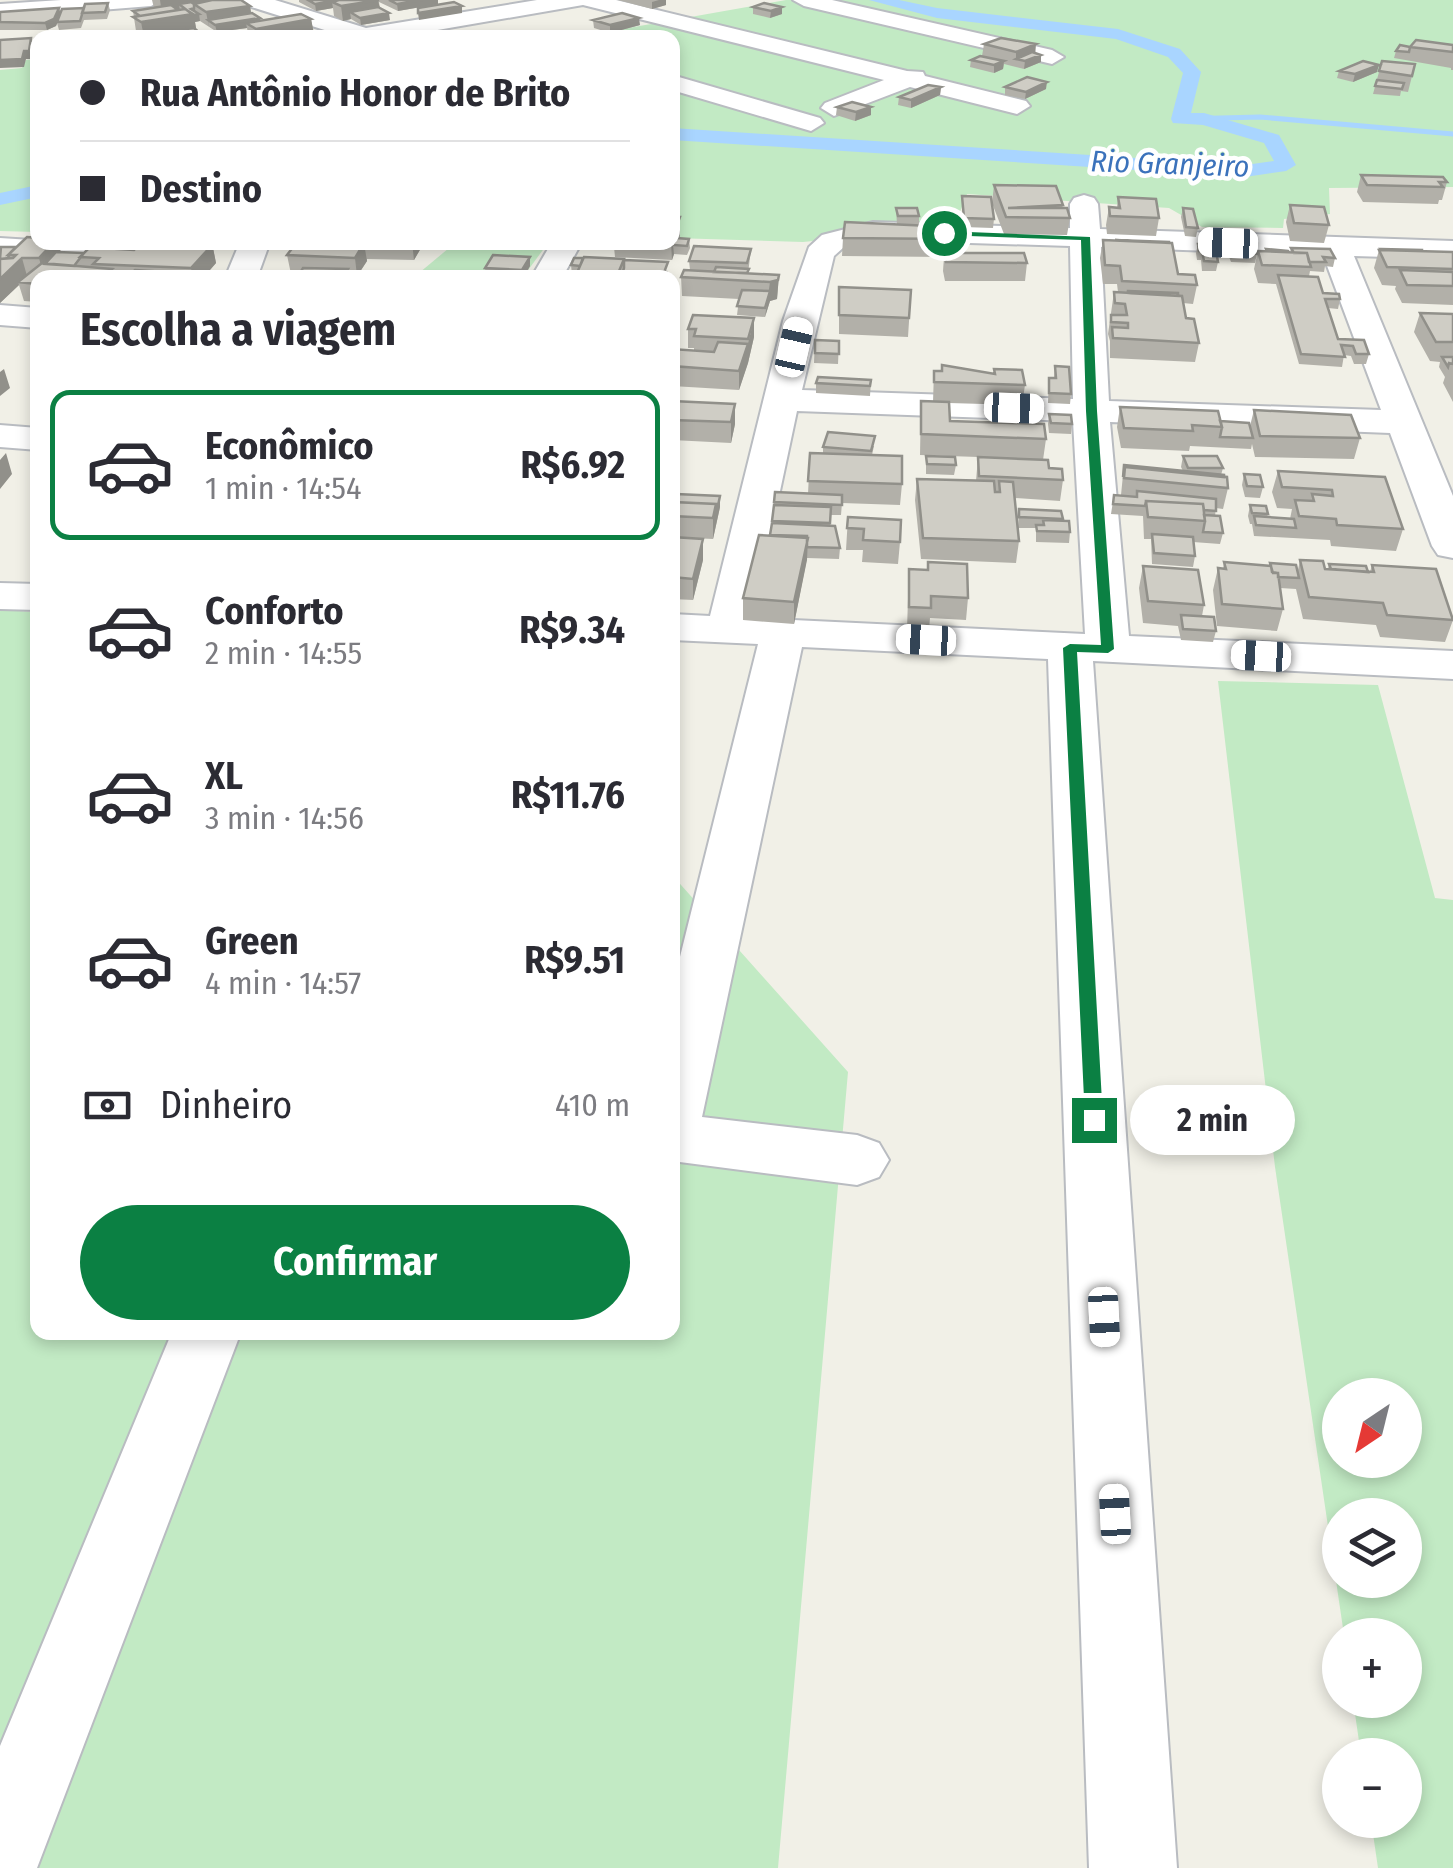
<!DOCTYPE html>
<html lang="pt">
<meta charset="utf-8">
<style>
:root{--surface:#fff;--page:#f2f2f3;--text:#2b2b33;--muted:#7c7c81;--line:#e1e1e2;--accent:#0b8043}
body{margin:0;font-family:"Fira Sans Condensed",sans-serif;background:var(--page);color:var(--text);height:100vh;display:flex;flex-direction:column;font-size:38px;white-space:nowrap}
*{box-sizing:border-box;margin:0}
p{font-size:32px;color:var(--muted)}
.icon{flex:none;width:55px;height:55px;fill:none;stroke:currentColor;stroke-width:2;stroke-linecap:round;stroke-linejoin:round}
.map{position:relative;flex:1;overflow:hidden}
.panel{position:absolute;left:30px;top:270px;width:650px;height:1070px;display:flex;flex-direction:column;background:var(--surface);border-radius:20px;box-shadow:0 5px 15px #0003}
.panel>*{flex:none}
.hud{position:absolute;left:30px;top:30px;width:650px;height:220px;border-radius:20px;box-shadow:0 5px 15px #0003;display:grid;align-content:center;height:220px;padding:0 50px;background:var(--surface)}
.needle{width:65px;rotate:215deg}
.tools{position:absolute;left:1322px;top:1378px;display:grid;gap:20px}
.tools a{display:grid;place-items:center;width:100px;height:100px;border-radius:50%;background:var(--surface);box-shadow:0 5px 15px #0003;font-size:50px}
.end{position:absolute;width:45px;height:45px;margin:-22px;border:12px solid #0b8043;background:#fff;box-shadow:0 0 0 5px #fff}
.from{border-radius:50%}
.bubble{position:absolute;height:70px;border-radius:35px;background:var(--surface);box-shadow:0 5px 15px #0003;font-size:32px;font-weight:700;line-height:70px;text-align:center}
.car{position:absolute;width:30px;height:60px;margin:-30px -15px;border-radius:12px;box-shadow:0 0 8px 2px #0007;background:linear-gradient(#fff 24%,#345 0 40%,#fff 0 76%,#345 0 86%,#fff 0)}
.hud b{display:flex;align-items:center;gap:35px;height:95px;font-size:38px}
.hud b+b{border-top:2px solid var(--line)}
.hud i{width:25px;height:25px;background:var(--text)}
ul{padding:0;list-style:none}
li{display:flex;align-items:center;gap:30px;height:150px;margin:0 20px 15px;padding:0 30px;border:5px solid transparent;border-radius:20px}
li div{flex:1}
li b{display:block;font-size:38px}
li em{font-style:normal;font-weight:700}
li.selected{border-color:var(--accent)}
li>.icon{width:90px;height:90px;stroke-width:1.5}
h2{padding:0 50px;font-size:45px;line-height:120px}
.pay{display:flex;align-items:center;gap:25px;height:110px;padding:0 50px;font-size:38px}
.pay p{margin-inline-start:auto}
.primary-button{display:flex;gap:20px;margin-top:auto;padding:20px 50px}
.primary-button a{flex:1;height:115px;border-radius:60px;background:var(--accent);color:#fff;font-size:40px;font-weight:700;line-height:115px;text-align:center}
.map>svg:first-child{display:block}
.green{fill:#c2eac4;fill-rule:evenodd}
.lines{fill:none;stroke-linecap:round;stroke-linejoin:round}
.stream{stroke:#a9d5ff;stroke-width:5}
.canal{fill:#a9d5ff;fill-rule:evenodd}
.minor-casing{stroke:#b9bcc1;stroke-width:4}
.minor{fill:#fff;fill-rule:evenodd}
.wall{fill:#b2b0a9;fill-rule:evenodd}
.shaded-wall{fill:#91908a}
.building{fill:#cfcdc5;stroke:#91908a;stroke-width:2.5;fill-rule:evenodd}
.route{fill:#0b8043}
.labels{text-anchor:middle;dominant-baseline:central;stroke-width:9;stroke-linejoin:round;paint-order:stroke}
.far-water-label{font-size:30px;font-style:italic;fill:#3b72bb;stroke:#fff}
</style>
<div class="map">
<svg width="1453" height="1868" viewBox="0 0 1453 1868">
<rect width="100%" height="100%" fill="#f1f0e7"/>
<!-- green -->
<path class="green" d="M786,0H1453V187L1329,188L1330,214L1284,219L1283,228L1202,227L1169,208L967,194L954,227L803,242L673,238L672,38H594L600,33Z
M37,59V232L0,231V70L22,68L26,60Z
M455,243H548L523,277L413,278Z
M0,610L37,612L38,1332H672L673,876L848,1072L778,1868H0Z
M1218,681L1378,685L1435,898L1453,900V1868H1378L1371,1820H1405V1755H1361L1353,1700H1405V1635H1344L1275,1167ZM1405,1395V1460H1340V1395ZM1405,1515V1580H1340V1515Z"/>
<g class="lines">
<!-- stream -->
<path class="stream" d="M1180,119L1260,117L1453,134"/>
<!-- canal -->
<path class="canal" d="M869,0H899L937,8L1118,29L1180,49L1201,72L1191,113H1204L1279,135L1296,165L1286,171L1245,177L672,140V128L1245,165L1274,161L1264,143L1203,125L1173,123L1171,119L1183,73L1168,57L1116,39L937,18Z
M38,185V197L0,205V193Z"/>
<defs>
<path id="minor" d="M61,0H162L151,6L0,18V4Z
M242,0H275L366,28L537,0H616L907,71L923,72L925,76L1026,101L1030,106L1017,114L910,87L834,116L821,108L825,103L884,80L583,5L391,38H350L245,5Z
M793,0H832L1052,50L1064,57L1052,64L804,6Z
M672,75L820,118L824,123L811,131L672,90Z
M1084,195L1094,198L1098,204L1100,229L1453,241V259L1354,256L1453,496V558L1438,555L1432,546L1390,433L1110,422L1129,636L1453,651V679L1093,661L1177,1868H1089L1048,659L802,647L702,1117L857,1135L879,1143L889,1160L879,1177L857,1185L672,1161V989L758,644L672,640V614L710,616L783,321L809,247L822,235L873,222L1070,228V204L1074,198ZM873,240L1070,246L1073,399L802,390L834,256L844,247ZM1101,247L1323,255L1381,410L1109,401ZM797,411L1073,421L1085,634L753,618Z
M0,238L79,243L90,246L94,252L90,258L79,261L0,256Z
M240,242H270L257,278H225Z
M552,242H582L562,278H531Z
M0,305L38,308V328L0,325Z
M0,425L38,428V450L0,447Z
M0,583L38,584V610L0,609Z
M172,1332H241L37,1868H0V1746Z"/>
</defs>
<!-- minor casing -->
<use href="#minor" class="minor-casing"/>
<!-- minor -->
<use href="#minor" class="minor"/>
</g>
<!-- wall -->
<path class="wall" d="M152,0H241L250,6L251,13L260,18V21L311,19L314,34L293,38H249L247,28L217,32L200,21L195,22L196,28L195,29L202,38H139V35H141L136,31L133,11L154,8Z
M299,0H438V4L398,11L379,2L380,8L390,20L361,25L351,19L343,21L334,16L333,8L316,11L299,2Z
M618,0H666V5L652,9Z
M108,3L110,10L107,19L84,20L81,28L59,30L57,23L56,26L47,30H0V12L59,8L60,13Z
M753,7H782V14L770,18L753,14Z
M593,20L640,25L610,33L594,28Z
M984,44L1035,53L1041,62L1024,69L1004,64L1003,69L994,73L970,67L971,60L982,56Z
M1453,45V70H1451V68L1394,58L1396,51L1410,47Z
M1382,61L1415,64L1408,92L1401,91L1400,96L1373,94Z
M1339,71L1377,72L1353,82L1337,78Z
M941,87L940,95L911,108L898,105L899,97Z
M1005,87L1046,89L1025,99L1005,95Z
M837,107L871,115L855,121L836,115Z
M1361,175L1447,182L1442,200H1439L1438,204L1363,202L1357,192Z
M994,185L1063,205L1062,208L1070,218L1067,235L1004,234L992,203Z
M962,196L994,219L993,228L963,227Z
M1118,197L1159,218L1156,236L1107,234L1106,225L1109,207H1117Z
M1290,205L1329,225L1324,243L1290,241L1286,222Z
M896,208L919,216V225L952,227L950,253L1027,263L1025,281H945L943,271L944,257L842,256L843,238L897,225Z
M1183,208L1198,228L1196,237L1185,236L1181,217Z
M680,235L679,239H689L690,248L687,255L674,254L672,260L615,257L614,247L582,246L581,242H672Z
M1103,240L1178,274L1197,285L1193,304L1183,303L1186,318L1199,343L1195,362L1110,358V341L1108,334L1114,292H1118L1117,284H1103L1100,258Z
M38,242H58L61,252L84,253L117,245L213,248L216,263L203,278H38V302L24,301L19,285L0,303V248L16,247ZM121,245L135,246L132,250L117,249Z
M297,242H420L421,248L414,260L367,259V261L358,275H401V278H262L297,277L299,274H291L287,255Z
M1198,244L1218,262L1216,271H1202L1201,260H1197L1196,253Z
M1230,245L1257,254L1255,263L1231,262L1228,254Z
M1291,248L1335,258L1333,267L1325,266L1324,272L1310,271L1309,276L1323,293L1340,299L1338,309L1328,308L1338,339L1369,354L1366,364H1354L1351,356L1344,355L1342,367L1299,364L1276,284L1258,283L1254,269L1258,251H1265L1266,249L1290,252Z
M751,249L748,274L779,275L777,299L770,301L765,317L737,315L739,299L682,296L681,277L690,270L689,261Z
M1379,250L1453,252V305L1402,303L1395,289L1396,286L1382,285L1374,268Z
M530,257V266L524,278L486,277L485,268Z
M624,260L668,271L666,278H576V275H572L571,265Z
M839,287L911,290L908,337L839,334Z
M1420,313L1453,314V402L1443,383L1445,377L1439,367L1440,362L1430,361L1414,332Z
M688,329L754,337L748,363L739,390L672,386V349L694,350V348H688Z
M815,340L839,341L838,364L814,363Z
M942,365L994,374V369L1025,385L1022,405L949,403L950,421L1046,439L1043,460L1049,468L1063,480L1060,501L1015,498L1019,541L1016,563L921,559L915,500L917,479L976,481L978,457L920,455L921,401L933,402L934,371H941Z
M1055,366L1071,394L1070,404L1048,403L1049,378H1054Z
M871,380L870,396L816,393V383Z
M672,401L735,404V424L731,443L672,440Z
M1120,407L1250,426L1254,410L1360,438L1354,459L1255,457L1252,444L1251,449L1190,446L1189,451L1121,448L1117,427Z
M1049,414L1072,424L1071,434L1049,433L1048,424Z
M874,446L872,455L902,484L900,505L842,503L841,515H831L830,526L840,548L839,559L807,558L794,624L743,620V598L770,536L775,492L808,494L810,453H823V447Z
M926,456L956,465L954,475L926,474Z
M1183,456L1223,468L1221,475L1228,488L1223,509L1216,508L1215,516L1223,533L1220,544L1193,542L1195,556L1193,567L1152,564L1151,539H1144L1143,516L1111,514L1114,495H1121L1124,465L1183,471L1181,467Z
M1278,471L1385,477L1403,529L1396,551L1331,546L1330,540L1254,536L1252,524H1250L1248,516L1250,505L1268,514L1267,517L1290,519L1292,509L1277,508L1272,492Z
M1244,474L1263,487L1260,498L1245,497L1242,485Z
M672,484H676V494L720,496V507L713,539L672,537Z
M1019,509L1063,519V521L1070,532L1069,543L1036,542V528H1018Z
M848,517L900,542L898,564L862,562L863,550H846Z
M672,537L703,560L693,600L672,599Z
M1300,560L1325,569H1328L1329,564L1368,572H1370L1372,565L1453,620L1445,642L1380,637L1376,625L1303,619L1296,589L1280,588L1283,609L1277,631L1217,626L1213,590L1218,568L1223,569L1224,562L1270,566V563L1298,570Z
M928,562L968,598L966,620L930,618L929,630L907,629L909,569L927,570Z
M1143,566L1204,605L1202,616L1216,631L1213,642L1181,640L1178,626L1143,623L1139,588Z"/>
<!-- shaded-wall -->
<path class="shaded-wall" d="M160,0H217L250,6L252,19L260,18L261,25L246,23L247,28L217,32L215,25L208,20L209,27L206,12L194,4L196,14H199L200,21L195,22L196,28L144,37L141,22L191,9L179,4L180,11L162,14Z
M339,0H378L381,14L389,13L390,20L361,25L360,18L350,12L351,19L343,21L341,6L332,2L333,8L316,11L315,4Z
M422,0H438V4L398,11L397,4Z
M659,0H666V5L652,9V2Z
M462,6V13L419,20L418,13Z
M782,7V14L770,18L771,11Z
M59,8L61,15L56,26L47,30L45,23Z
M639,18L640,25L610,33V25Z
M311,19L314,34L293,38H258L256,29Z
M31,38L33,46L31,59H26L24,67L0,68V60L24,51Z
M1036,44L1035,57L1041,55V62L1024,69L1025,61L1016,59V52Z
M1004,61L1003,69L994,73V65Z
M1379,65L1377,72L1353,82L1355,74Z
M1047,82L1046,89L1025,99L1026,92Z
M941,87L940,95L911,108V100Z
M871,107V115L855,121L856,112Z
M680,217V235L677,245H673L674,254L672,260L671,242Z
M54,242H58L62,258L44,277L39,258Z
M198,242H218L213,248L216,263L203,278H193L191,268Z
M412,242H420L421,248L414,260Z
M364,243L367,261L357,276L355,258Z
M530,257V266L523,278L522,270Z
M22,258L27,276L18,282L19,285L0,303V279Z
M112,269L114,278H101Z
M779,275L777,299L770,301L765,317L770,282Z
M754,318V337L748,363L739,390V371L748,344Z
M4,369L10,388L0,396V372Z
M735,404V424L731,443V422Z
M6,453L12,474L0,489V460Z
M720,496V507L713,539V518L716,504Z
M808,538L807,560L794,624V602Z
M703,539V560L693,600V579Z"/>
<!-- building -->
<path class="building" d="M205,0H212L194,4V8L191,9L199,14L193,15L179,4Z
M212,0H241L250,6L206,12L194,4Z
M308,0H339L315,4Z
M339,0H379L341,6L332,2Z
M389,0H422L397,4Z
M454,2L462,6L418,13V8Z
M108,3L105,12L82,13L85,4Z
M764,3L782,7L771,11L753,7Z
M171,5L178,10L140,16L133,11Z
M378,7L389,13L360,18L350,12Z
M59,8L54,19L45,23L0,22V12Z
M84,8L80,21L57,22L62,9Z
M185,9L193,14L141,22L133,17Z
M252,13L260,18L215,25L208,20Z
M622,13L639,18L610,25L593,20Z
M301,14L311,19L256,29L246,23Z
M194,28L202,35L183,38H141L139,35Z
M615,32L626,35L617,38H594Z
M31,38L29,51H24L22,59L0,60V40Z
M36,38H38V51L32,52Z
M1001,38L1036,44L1016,52L984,44Z
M1416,40L1453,45V52L1410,47Z
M1400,45L1410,47L1409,52L1396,51Z
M1032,52L1041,55L1025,61L1016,59Z
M980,56L1004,61L994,65L971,60Z
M1363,61L1379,65L1355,74L1339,71Z
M1382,61L1415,64L1412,76L1379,71Z
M1027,77L1047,82L1026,92L1005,87Z
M1377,80L1404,83L1402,89L1375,86Z
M928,85L941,87L911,100L899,97Z
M852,102L871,107L856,112L837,107Z
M1361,175L1443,177L1447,182H1439L1443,187L1367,185Z
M994,185L1056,186L1063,205L1008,208H1067L1070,218L1006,217Z
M962,196L991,197L994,219L964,218Z
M1118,197L1156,199L1159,218L1110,216L1109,207L1120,208Z
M1290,205L1324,207L1329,225L1294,223Z
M896,208H917L919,216H898Z
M1183,208L1193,209L1198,228L1186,227Z
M672,217H680L672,238Z
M845,222L952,227L951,239L843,238Z
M27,237L38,238V242H54L39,258H22L0,279V259L13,258L16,255H8Z
M676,238L689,239L687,246L673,245Z
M1103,240L1172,243L1178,274L1195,275L1197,285L1122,281L1120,266L1105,265Z
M1115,240L1169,242V243Z
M95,242L117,245L119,242H198L197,244H213L191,268L93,264L99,258L80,257ZM121,245L138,246L134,250L117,249Z
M297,242H352L364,243L355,258L287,255Z
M1198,244L1215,245L1218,262L1204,261L1202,251H1199Z
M1230,245L1254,246L1257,254L1233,253Z
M694,246L751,249L747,263L689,261Z
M1,247H16L8,255L9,258L0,259Z
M1291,248L1330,249L1335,258L1323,257L1326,262H1309L1307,253H1294Z
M1266,249L1288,251L1289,252L1267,251Z
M1381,249L1422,250V251L1382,250Z
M1379,250L1453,252V269L1387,267Z
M1258,251L1307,253L1311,267L1262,265Z
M56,252L84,253L74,266L45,264Z
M944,253H1024L1027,263L946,262Z
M493,255L530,257L522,270L485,268Z
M584,257L624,259L617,276L576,275Z
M574,258H583L580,266L571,265Z
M624,260L668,262L662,278H621L624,268Z
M42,263L112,269L101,278H38V284L18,282Z
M716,267L749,269L747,273L714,272Z
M303,268L348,269L344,275L368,276L367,278H297Z
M135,270L168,272L162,278H126Z
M684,270L779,275L778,280L770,282L681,277Z
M1400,270L1453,272V286L1407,285Z
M364,274L401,275L399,278H368V276L363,275Z
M1278,275L1318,277L1323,293L1339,294L1340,299H1325L1338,339L1364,340L1369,354H1356L1353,346L1341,345L1345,357L1301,354Z
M263,276L297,277L262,278Z
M839,287L911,290L909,318L839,315Z
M742,290L770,291L765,308L737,306Z
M1128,291L1178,293V296L1128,293Z
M1114,292L1182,296L1186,318L1194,319L1199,343L1113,338L1112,327L1128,328V323L1111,322V315H1127L1125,304L1115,303Z
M1420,313L1453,314V342H1436Z
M693,315L754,318L748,339L694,336L696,329H688Z
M815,340L839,341V354L815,353Z
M718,342L748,344L739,371L672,366V349L714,352Z
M1442,357H1453V364L1449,363L1448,367Z
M942,365L995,374L994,369L1022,370L1025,385L934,382V371H942Z
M1055,366L1069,367L1071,394L1049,393V378H1056Z
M818,377L871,380L870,386L816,383Z
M672,401L735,404L731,422L672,420Z
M921,401L949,402L950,421L1044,424L1046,439L921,434Z
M1120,407L1218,411L1222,427L1192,425L1193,431L1124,428Z
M1254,410L1351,415L1360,438L1260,436Z
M1049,414L1071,415L1072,424L1051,423Z
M1220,421L1249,423L1253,438L1220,437L1222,427Z
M828,432L875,436L871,451L823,447Z
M810,453L902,456V484L808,481Z
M926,456L955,457L956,465L927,464Z
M1183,456H1217L1223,468H1188Z
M978,457L1048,460L1049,468L1062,469L1063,480L979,476Z
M1124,465L1224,475V477L1125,467L1123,477Z
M1125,467L1227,477L1228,488L1124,478Z
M1278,471L1385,477L1403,529L1337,525L1336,519L1299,516L1295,500L1314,501L1312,494L1333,496L1332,490L1282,487Z
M1244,474L1260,475L1263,487L1247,486Z
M917,479L994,481L995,492H1000L999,481L1013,482L1019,541L923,538Z
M1137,491L1216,499V511L1204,510L1203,504L1146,501L1145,506L1113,504L1114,495L1137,497Z
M775,492L842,495V505L774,502Z
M676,494L720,496L716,515V504L674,502Z
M1146,501L1203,504L1205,521L1148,517Z
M672,502L716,504L713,518L672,516Z
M774,505L831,507L830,523L772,521Z
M1250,505L1266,506L1268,514L1252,513Z
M1019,509L1061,511L1063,519L1019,517Z
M1204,515L1220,516L1223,533L1203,532L1205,521Z
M1254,516L1294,519L1296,528L1256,525Z
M848,517L901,520L900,542L863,540L864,529L847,528Z
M1043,520L1069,521L1070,532L1037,531L1036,525H1044Z
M772,523L835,526L840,548L807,547V536L770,535Z
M1152,534L1193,537L1195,556L1154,553Z
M759,535L808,538L794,602L743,598Z
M672,537L703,539L693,579L672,577Z
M1300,560L1323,561L1325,569L1374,572L1372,565L1436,569L1453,620L1387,615L1383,603L1309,597Z
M928,562L967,564L968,598L931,596V608L909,607V569L928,570Z
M1224,562L1271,566L1272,572L1278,573L1283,609L1222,604L1218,568L1226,569Z
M1270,563L1296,565L1299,578L1278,577V573H1273Z
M1329,564L1366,566L1368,572L1331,569Z
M1143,566L1198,570L1204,605L1148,601Z
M1181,615L1214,617L1216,631L1183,629Z"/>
<!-- route -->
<path class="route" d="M944,231L1090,237L1097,411L1114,649L1108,653L1077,652L1103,1120L1094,1127L1085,1120L1063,648L1070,644L1101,645L1086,411L1081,240L941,235Z"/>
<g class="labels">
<!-- far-water labels -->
<g class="far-water-label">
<text transform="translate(1170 164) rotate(2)">Rio Granjeiro</text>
</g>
</g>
</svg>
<div class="tools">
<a><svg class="needle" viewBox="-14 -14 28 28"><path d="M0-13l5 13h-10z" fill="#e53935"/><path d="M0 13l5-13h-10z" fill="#7c7c81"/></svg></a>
<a><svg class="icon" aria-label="layers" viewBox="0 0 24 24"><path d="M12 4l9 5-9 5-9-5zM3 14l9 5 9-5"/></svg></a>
<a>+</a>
<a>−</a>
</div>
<i class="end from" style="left:944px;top:233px"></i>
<i class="end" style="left:1094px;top:1120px"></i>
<div class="bubble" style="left:1130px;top:1085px;width:165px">2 min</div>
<i class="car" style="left:1228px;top:243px;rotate:272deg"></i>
<i class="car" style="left:794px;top:347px;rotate:13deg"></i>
<i class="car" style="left:1014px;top:408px;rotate:92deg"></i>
<i class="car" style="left:926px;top:640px;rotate:273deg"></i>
<i class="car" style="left:1261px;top:656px;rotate:273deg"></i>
<i class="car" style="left:1104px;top:1317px;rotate:177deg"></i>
<i class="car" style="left:1115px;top:1514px;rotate:357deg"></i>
<div class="hud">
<b><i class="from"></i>Rua Antônio Honor de Brito</b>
<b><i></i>Destino</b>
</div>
<section class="panel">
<h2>Escolha a viagem</h2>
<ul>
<li class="selected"><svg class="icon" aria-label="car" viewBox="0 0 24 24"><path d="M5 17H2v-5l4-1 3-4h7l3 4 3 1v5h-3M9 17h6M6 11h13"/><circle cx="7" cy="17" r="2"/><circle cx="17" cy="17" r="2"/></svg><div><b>Econômico</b><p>1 min · 14:54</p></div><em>R$6.92</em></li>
<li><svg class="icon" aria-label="car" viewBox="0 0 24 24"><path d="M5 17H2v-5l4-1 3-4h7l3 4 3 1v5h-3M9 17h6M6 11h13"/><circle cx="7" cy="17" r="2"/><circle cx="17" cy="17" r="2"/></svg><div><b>Conforto</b><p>2 min · 14:55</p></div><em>R$9.34</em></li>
<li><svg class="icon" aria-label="car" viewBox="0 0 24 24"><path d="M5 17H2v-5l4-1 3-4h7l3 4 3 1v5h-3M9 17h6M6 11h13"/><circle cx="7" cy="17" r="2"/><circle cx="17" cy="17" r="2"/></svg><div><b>XL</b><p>3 min · 14:56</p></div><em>R$11.76</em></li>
<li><svg class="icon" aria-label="car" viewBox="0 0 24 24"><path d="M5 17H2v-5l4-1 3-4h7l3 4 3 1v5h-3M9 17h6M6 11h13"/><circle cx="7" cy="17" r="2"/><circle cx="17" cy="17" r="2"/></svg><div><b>Green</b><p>4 min · 14:57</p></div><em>R$9.51</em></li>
</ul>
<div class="pay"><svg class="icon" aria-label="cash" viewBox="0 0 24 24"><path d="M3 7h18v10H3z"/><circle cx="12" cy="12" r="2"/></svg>Dinheiro<p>410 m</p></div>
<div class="primary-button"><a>Confirmar</a></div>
</section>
</div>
